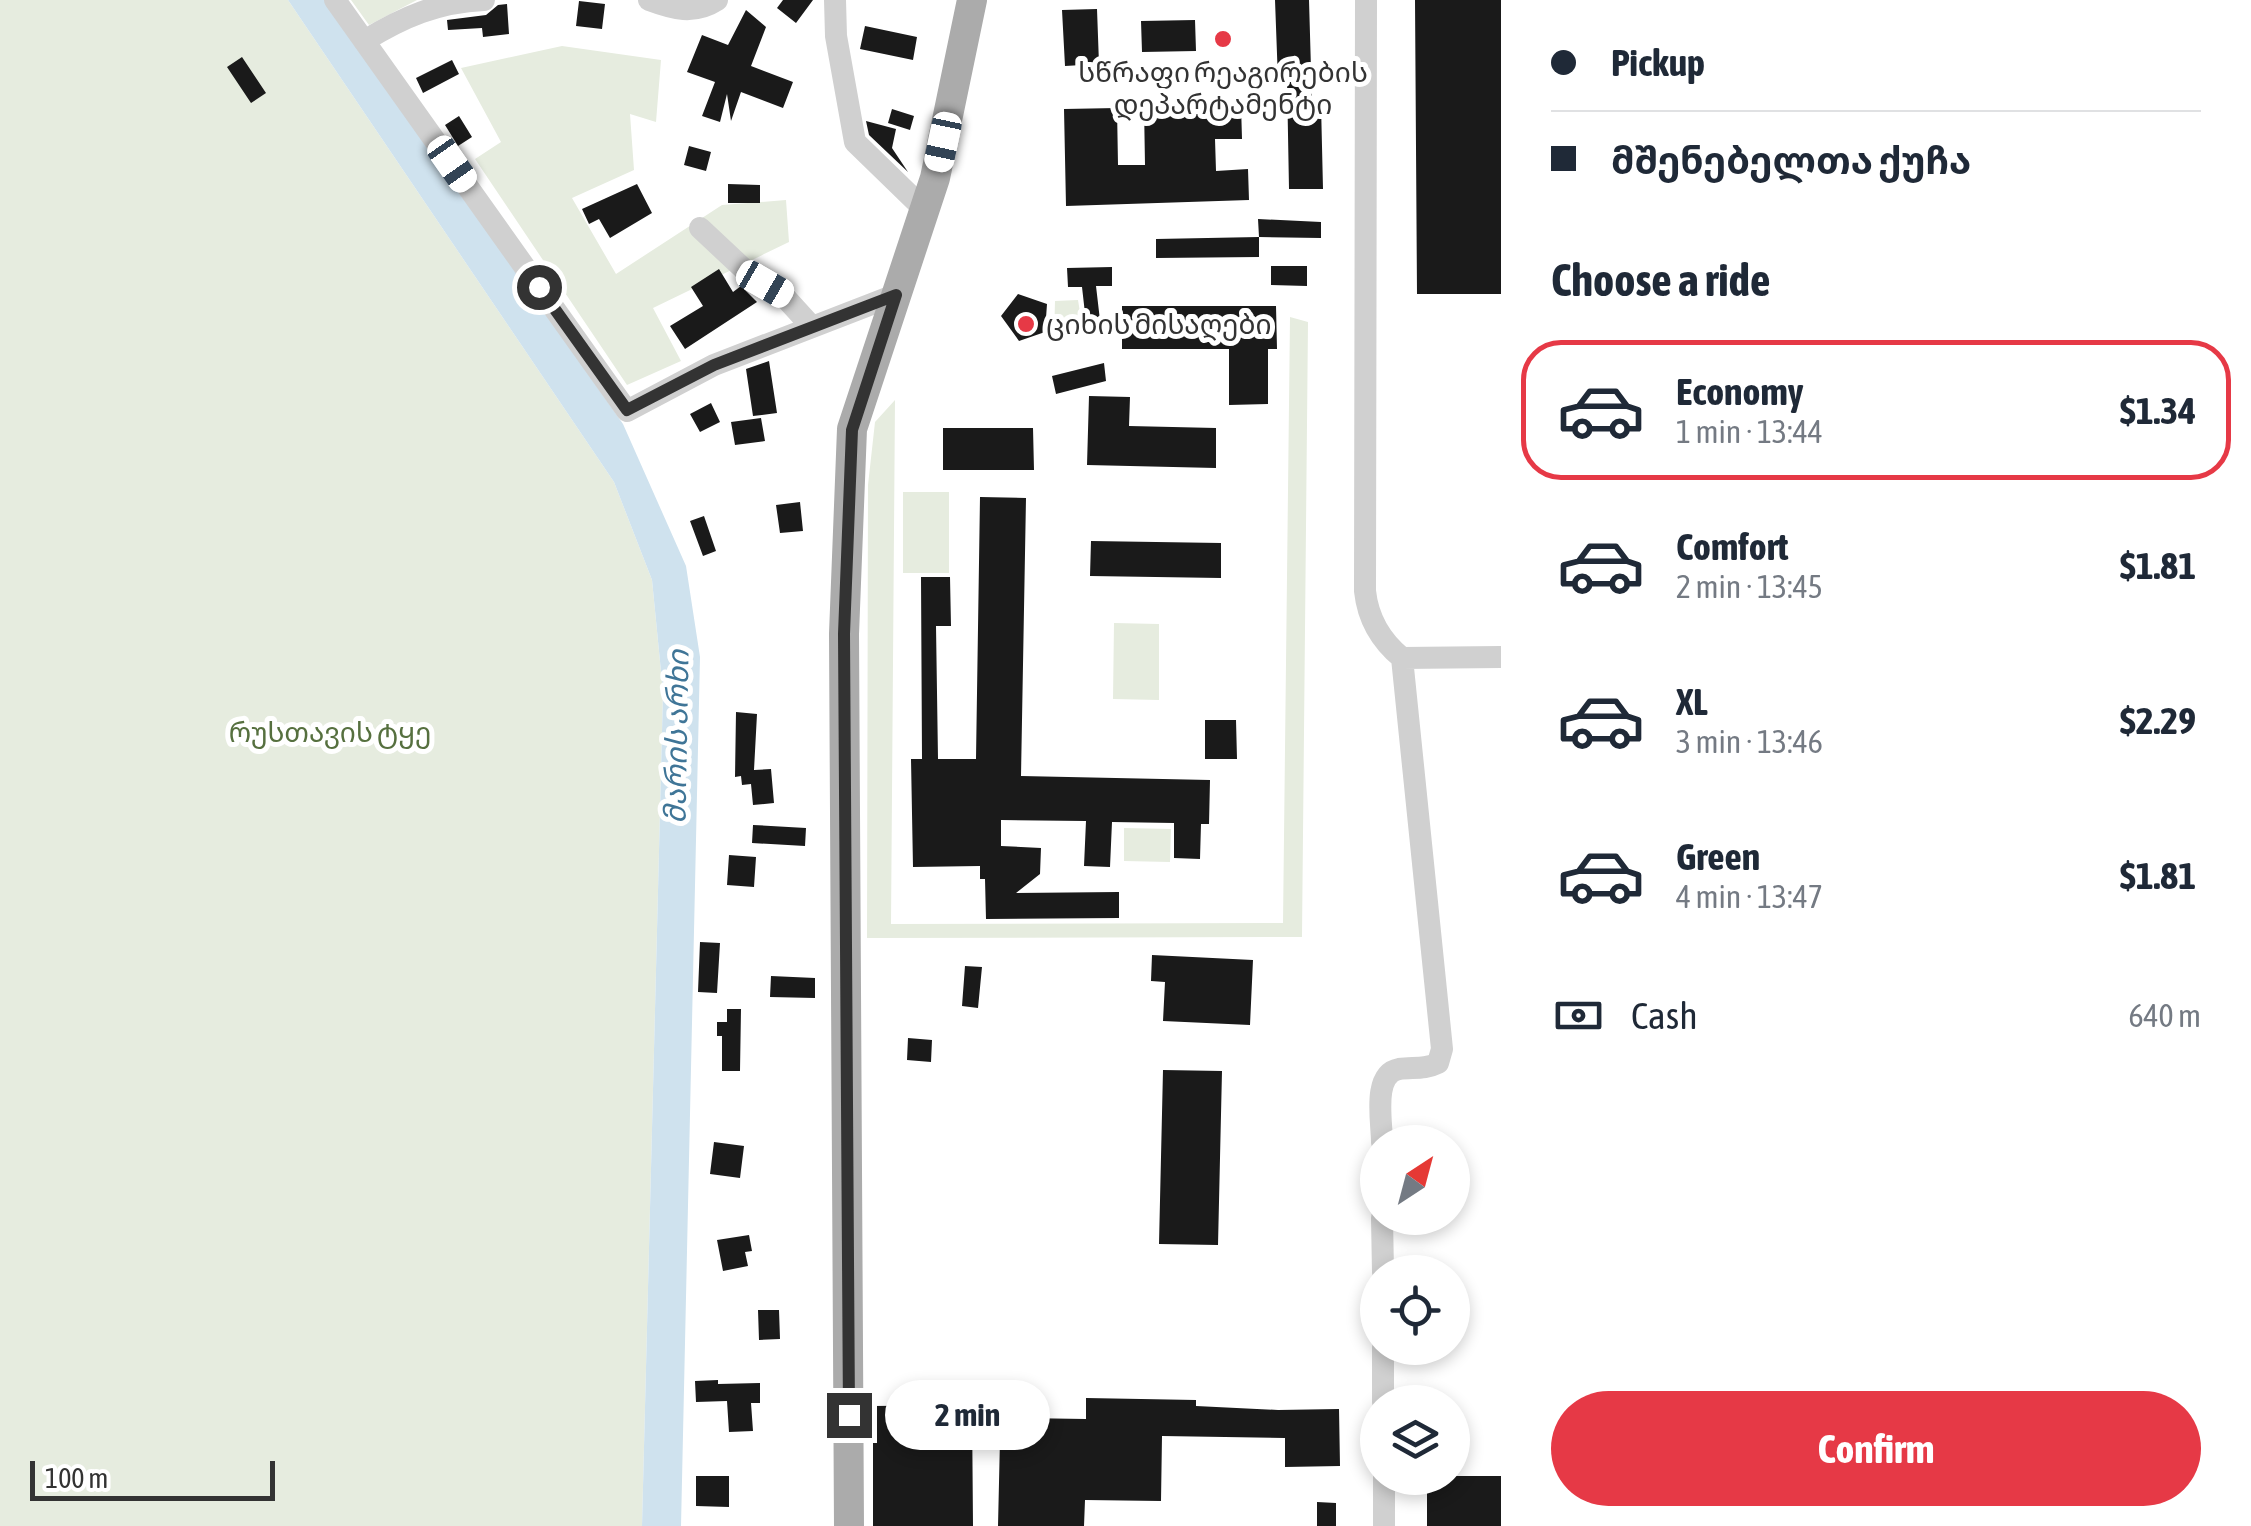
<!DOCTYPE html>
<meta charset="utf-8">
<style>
:root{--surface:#fff;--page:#f6f6f7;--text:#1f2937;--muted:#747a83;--line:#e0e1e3;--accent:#e63946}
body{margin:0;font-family:"Asap Condensed","Noto Sans Georgian",sans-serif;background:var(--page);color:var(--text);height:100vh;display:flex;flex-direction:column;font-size:38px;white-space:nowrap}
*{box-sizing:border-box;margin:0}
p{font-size:32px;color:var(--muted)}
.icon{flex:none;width:55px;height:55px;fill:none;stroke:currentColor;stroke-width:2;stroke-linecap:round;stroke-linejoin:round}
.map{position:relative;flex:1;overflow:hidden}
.side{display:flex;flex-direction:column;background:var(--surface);width:750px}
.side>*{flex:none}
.guide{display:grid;align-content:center;height:220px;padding:0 50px;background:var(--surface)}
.needle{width:65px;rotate:36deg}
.controls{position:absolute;left:1360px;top:1125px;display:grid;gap:20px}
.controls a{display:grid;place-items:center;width:110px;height:110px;border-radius:50%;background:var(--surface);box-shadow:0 5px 15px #0003;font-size:50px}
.scale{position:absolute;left:30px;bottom:25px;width:245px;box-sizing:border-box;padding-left:10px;border:5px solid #333;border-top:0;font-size:28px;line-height:35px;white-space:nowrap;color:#333;-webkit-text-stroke:8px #fff;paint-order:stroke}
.end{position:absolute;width:45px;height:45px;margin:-22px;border:12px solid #333;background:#fff;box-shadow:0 0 0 5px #fff}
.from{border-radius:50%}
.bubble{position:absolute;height:70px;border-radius:35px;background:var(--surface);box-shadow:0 5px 15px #0003;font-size:32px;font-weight:700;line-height:70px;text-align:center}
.car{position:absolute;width:30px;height:60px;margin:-30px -15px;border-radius:12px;box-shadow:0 0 8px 2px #0007;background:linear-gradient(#fff 24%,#345 0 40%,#fff 0 76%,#345 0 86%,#fff 0)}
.guide b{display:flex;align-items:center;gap:35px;height:95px;font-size:38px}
.guide b+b{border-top:2px solid var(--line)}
.guide i{width:25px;height:25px;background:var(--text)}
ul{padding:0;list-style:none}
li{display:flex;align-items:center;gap:30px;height:140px;margin:0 20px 15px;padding:0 30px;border:5px solid transparent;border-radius:40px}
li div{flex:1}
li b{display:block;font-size:38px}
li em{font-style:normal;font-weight:700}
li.selected{border-color:var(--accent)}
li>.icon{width:90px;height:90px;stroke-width:1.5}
h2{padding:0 50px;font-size:45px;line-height:120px}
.pay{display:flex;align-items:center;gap:25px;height:110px;padding:0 50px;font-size:38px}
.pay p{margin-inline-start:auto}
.cta{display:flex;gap:20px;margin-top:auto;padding:20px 50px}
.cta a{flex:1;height:115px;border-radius:60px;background:var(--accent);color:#fff;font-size:40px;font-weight:700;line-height:115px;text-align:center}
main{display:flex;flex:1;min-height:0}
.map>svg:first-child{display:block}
.green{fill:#e6ecdf}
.water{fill:#cfe2ee}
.building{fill:#1a1a1a}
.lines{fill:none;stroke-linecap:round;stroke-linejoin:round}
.minor{stroke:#d0d0d0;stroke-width:22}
.major{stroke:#ababab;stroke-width:30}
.route{stroke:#333;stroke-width:12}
.poi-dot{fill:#e63946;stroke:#fff;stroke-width:4}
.labels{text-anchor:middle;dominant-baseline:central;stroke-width:10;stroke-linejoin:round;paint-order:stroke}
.poi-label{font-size:28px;fill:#333;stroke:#fff}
.park-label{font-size:28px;fill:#56703f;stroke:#fff}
.water-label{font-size:30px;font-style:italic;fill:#3f7597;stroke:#fff}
</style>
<main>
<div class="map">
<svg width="1501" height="1526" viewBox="0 0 1501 1526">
<rect width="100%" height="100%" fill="#fff"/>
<!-- green -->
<path class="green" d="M0,0H288L614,482L652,580L663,692L642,1526H0Z
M351,0H417L369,25Z
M562,46L661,60L656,122L630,114L634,170L572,198L616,274L722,205L786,200L789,242L653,308L681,361L627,385L475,159L501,142L461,68Z
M1078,300L1083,331L1054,339L1055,301Z
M1290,317L1308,322L1302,937L867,938L868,485L875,422L895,400L891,924L1283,923Z
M903,492H949V573H903Z
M1114,623L1159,624V700L1113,699Z
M1124,828L1171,829L1170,862L1124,861Z"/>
<!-- water -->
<path class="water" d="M288,0H326L623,424L686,566L700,657L681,1526H642L663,692L652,580L614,482Z"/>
<!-- building -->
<path class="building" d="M783,0H813L796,23L777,8Z
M1275,0H1309L1312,104H1321L1323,189H1289L1287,80L1278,81Z
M1415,0H1501V294H1417Z
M579,1L605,4L602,29L576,26Z
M507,4L509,34L483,37L482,28L448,30L447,20L486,15L498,5Z
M1097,9L1099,64L1065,66L1062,10Z
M746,10L766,27L751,66L793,82L783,108L741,92L731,121L727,94L720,122L702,116L715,82L687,72L702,35L728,45Z
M1195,20L1196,51L1142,52L1141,21Z
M865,26L917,37L913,60L860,49Z
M242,57L266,93L251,103L227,67Z
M452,60L459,74L423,93L416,78Z
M1241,105L1242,139H1215L1216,171L1248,169L1249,200L1066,206L1064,109L1117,108L1118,165H1145L1144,106Z
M892,109L914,116L910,130L888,123Z
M459,116L472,137L458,146L445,125Z
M866,121L896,129L892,148L908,172L869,135Z
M689,146L711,152L706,171L684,165Z
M637,184L652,213L610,238L599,219L589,224L582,209Z
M728,184L760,185V203H728Z
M1258,219L1321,222V238L1259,237Z
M1259,237V257L1156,258V239Z
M1271,266H1307V286L1271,285Z
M1112,267V286H1096L1101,329L1087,331L1082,287H1068L1067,268Z
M719,269L733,292L741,286L757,302L685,349L670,326L703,306L691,287Z
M1018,294L1047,304L1045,332L1019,341L1001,316Z
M1122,306H1276L1277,349H1268V404L1229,405V349H1122Z
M769,361L777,413L753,416L746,369Z
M1104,363L1106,381L1056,394L1052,376Z
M1089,396L1130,397L1129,426L1216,428V468L1087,465Z
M711,403L720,422L700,432L690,414Z
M761,418L765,441L735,445L731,422Z
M943,428H1033L1034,470H943Z
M980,497L1026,498L1021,776L1210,780L1209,824H1201L1200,859L1174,858V823L1112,822L1110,867L1084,866L1086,821L1001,820V846L1041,848L1040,874L1016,893L1119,892V918L986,919L985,879H980V866L913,867L911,759H922L921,577H950L951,626H936L938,759H976Z
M800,502L803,531L780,533L776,505Z
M704,516L716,551L703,556L690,521Z
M1091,541L1221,543V578L1090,576Z
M736,712L757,714L754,770L771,769L774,803L753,805L751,784L742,785L741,776L735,777Z
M1205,720H1236L1237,759H1205Z
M753,825L806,828L805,846L752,843Z
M729,855L756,857L754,887L727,885Z
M700,942L720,943L717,993L698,992Z
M1152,955L1253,960L1250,1025L1163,1021L1165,982L1151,981Z
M965,966L982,967L978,1008L962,1006Z
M771,976L815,978V998L770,997Z
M727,1009H741L740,1071H722V1036H717V1022H727Z
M908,1038L932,1040L931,1062L907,1060Z
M1163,1070L1222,1071L1218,1245L1159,1244Z
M714,1142L744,1146L740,1178L710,1174Z
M749,1235L752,1251L745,1252L748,1266L723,1271L717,1240Z
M758,1310H779L780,1339L759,1340Z
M718,1380V1384L760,1383V1403H751L753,1431L729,1432L727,1401L696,1402L695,1381Z
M1086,1398L1196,1400V1406L1278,1410L1339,1409L1340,1466L1285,1467V1438L1162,1436L1161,1501L1085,1500L1084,1526H998L1000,1439L1022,1440V1418L1086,1419Z
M972,1405L973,1526H873V1406Z
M696,1476H729V1507L696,1506Z
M1452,1476H1501V1526H1427V1478Z
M1317,1502L1336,1503V1526H1317Z"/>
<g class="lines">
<!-- minor -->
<path class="minor" d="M335,0L627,411L714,365L895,295
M649,0C673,9 694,15 717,0
M835,0L836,36L855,142L926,211
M1366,0L1365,591C1368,619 1380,640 1402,658L1501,657
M364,41C403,17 438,2 484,0
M700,228L748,273L782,294L812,327
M1382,1142C1382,1122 1372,1074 1399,1069C1414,1067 1424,1070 1438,1063L1442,1049L1402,658
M1382,1218L1383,1272
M1383,1348V1402
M1384,1478V1526"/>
<!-- major -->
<path class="major" d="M849,1526L844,634L852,429L935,178L972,0"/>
</g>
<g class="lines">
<!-- route -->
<path class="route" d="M539,287L627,410L714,365L896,295L852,430L844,634L849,1415"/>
</g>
<!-- markers -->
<g class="poi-dot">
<circle cx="1223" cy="39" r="10"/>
<circle cx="1026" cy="324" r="10"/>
</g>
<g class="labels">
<!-- poi labels -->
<g class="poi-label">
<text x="1223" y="72">სწრაფი რეაგირების<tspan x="1223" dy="32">დეპარტამენტი</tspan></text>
<text x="1046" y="324" text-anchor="start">ციხის მისაღები</text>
</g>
<!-- park labels -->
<g class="park-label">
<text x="330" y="732">რუსთავის ტყე</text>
</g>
<!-- water labels -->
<g class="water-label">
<text transform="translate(676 737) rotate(-89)">მარის არხი</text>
</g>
</g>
</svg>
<div class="controls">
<a><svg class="needle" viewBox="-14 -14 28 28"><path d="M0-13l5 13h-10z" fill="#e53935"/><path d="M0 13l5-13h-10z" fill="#747a83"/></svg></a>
<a><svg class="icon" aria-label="locate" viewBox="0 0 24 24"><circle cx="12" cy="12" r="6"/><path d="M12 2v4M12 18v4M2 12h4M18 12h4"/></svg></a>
<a><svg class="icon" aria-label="layers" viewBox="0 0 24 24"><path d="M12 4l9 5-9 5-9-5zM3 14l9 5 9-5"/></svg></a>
</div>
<div class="scale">100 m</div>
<i class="end from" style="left:539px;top:287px"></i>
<i class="end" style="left:849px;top:1415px"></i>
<div class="bubble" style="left:885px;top:1380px;width:165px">2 min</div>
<i class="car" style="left:943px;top:142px;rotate:192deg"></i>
<i class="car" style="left:452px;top:164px;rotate:145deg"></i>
<i class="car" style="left:765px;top:284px;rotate:120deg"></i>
</div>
<section class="side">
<div class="guide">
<b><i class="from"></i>Pickup</b>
<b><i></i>მშენებელთა ქუჩა</b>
</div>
<h2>Choose a ride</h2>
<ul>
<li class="selected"><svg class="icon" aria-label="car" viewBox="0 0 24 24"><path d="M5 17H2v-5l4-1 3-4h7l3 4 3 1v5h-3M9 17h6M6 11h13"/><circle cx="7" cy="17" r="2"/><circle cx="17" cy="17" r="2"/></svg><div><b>Economy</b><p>1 min · 13:44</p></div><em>$1.34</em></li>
<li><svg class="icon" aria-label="car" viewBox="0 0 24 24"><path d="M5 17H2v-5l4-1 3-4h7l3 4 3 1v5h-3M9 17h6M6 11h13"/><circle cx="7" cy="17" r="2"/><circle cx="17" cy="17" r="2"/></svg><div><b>Comfort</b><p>2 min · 13:45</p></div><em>$1.81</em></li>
<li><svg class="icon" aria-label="car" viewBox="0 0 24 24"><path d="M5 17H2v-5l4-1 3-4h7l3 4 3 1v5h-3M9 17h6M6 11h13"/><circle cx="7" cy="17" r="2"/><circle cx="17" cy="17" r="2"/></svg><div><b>XL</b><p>3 min · 13:46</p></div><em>$2.29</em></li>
<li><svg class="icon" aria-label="car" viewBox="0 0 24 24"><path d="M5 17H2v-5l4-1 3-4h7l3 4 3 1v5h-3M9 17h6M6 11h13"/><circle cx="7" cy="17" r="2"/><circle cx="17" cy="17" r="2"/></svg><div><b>Green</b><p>4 min · 13:47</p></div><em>$1.81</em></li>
</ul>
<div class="pay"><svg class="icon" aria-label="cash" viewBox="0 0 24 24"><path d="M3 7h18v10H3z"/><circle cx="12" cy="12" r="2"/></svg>Cash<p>640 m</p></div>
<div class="cta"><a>Confirm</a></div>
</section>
</main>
